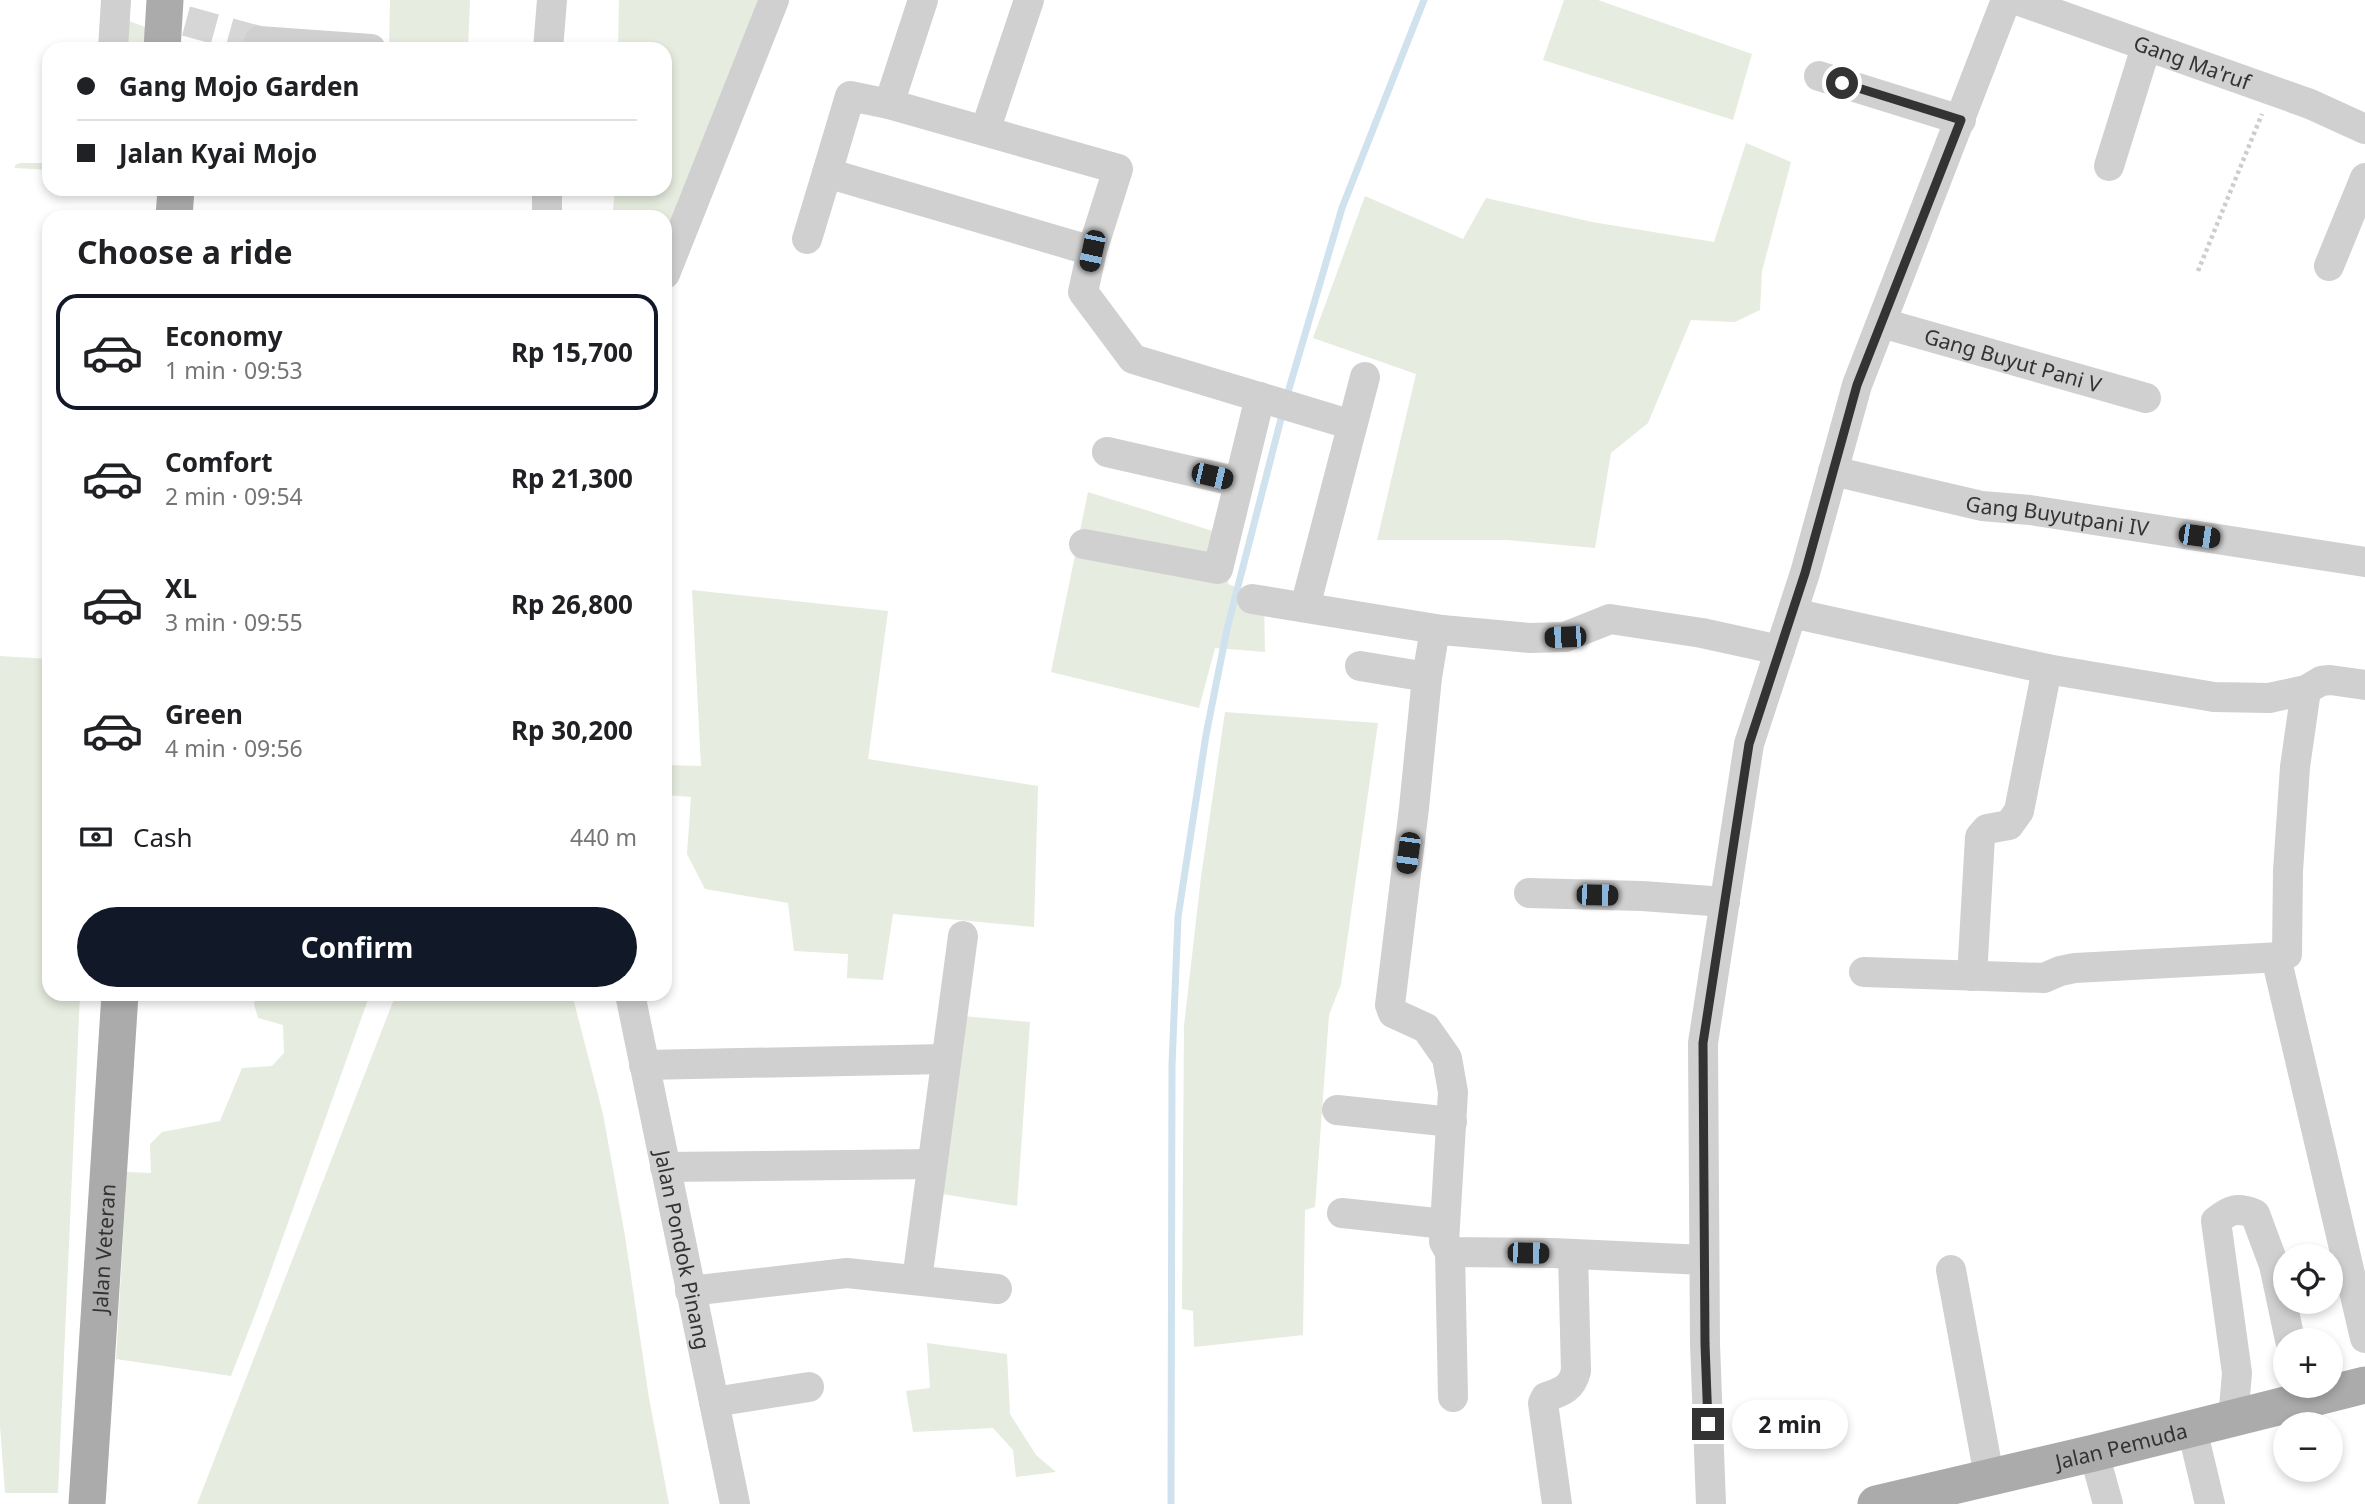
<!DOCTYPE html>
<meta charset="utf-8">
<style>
:root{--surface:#fff;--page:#f6f6f6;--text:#202124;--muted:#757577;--line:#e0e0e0;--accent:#111827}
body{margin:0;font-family:"Noto Sans",sans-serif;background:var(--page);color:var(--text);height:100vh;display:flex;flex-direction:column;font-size:26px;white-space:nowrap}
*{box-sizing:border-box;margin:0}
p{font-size:23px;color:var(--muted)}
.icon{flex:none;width:38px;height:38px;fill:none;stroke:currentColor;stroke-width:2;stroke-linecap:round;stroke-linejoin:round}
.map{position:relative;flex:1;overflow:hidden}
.sheet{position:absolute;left:42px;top:210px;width:630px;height:791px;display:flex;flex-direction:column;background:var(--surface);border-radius:21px;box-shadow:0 4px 10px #0003}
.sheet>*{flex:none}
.hud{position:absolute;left:42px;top:42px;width:630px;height:154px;border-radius:21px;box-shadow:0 4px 10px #0003;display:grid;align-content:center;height:154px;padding:0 35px;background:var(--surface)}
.fabs{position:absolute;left:2273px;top:1244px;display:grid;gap:14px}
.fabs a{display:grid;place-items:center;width:70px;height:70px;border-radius:50%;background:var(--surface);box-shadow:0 4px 10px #0003;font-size:35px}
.end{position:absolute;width:32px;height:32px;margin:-16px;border:9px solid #333;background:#fff;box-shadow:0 0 0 4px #fff}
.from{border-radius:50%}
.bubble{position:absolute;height:49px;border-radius:24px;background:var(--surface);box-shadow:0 4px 10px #0003;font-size:23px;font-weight:700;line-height:49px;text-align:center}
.car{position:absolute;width:21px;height:42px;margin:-21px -10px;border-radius:9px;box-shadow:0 0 5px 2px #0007;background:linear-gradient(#222 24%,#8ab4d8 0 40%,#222 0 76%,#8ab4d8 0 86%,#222 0)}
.hud b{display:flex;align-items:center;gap:24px;height:66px;font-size:26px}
.hud b+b{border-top:2px solid var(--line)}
.hud i{width:18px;height:18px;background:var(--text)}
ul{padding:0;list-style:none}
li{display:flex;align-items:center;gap:21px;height:116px;margin:0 14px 10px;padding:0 21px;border:4px solid transparent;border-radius:21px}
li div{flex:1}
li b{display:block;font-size:26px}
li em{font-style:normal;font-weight:700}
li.active{border-color:var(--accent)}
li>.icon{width:63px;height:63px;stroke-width:1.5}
h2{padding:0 35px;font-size:32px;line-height:84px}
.pay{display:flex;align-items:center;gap:18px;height:77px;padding:0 35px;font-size:26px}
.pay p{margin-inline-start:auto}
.button{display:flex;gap:14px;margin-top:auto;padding:14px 35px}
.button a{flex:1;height:80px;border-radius:42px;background:var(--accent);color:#fff;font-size:28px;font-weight:700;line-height:80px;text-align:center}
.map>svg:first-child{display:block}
.green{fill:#e6ecdf}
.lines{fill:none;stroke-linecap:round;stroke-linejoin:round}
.stream{stroke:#cfe2ee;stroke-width:7}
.minor-tunnel{stroke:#d6d6d6;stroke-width:30;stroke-dasharray:30 15;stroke-linecap:butt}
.path{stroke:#cdcdcd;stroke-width:4.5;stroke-dasharray:3.5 3.5;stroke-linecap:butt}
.minor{stroke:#d0d0d0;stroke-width:30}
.major{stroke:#ababab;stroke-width:37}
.route{stroke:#333;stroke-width:9}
.labels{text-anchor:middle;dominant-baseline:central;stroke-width:7;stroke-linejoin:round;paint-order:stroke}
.street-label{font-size:21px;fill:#333;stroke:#fff}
</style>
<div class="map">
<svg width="2365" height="1504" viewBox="0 0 2365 1504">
<rect width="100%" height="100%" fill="#fff"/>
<!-- green -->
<path class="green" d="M390,0H470L468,49H389Z
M619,0H760L665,237V217H562L563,211L613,210L615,189H665V49H618Z
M1564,0H1598L1752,54L1733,120L1543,60Z
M129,21L145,27V49H122Z
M1746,143L1791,162L1762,271L1760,310L1735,322L1691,320L1648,423L1611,453L1595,548L1507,540H1377L1416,374L1313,338L1365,196L1463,239L1486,198L1592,222L1714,242Z
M20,163H49V170L15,168V165Z
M1088,492L1235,538L1228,584L1264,599L1265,652L1215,648L1199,708L1051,672Z
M692,590L888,611L868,759L1038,786L1034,927L893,914L883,980L847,978L848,954L794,951L788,903L705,889L687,854L691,797L665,795V765L701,766Z
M0,656L49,659V994H80L58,1493H5L0,1426Z
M1225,712L1378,723L1341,984L1329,1015L1315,1207L1305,1210L1303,1335L1194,1347L1193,1311L1182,1309L1184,1026L1201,877Z
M257,994H370L256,1312L231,1376L116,1359L127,1172L151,1173L150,1144L162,1132L220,1121L242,1068L272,1066L284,1053L283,1025L258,1018L254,1004Z
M396,994H533V996L572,994L603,1114L625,1236L649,1398L669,1504H197Z
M963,1016L1030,1022L1017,1206L942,1194Z
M927,1343L1007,1354L1010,1414L1036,1455L1056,1472L1016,1477L1013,1450L993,1428L913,1432L906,1391L930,1388Z"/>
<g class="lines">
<!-- stream -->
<path class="stream" d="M1286,399L1342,208L1424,0
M1171,1504L1172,1066L1178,917L1206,735L1227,629L1283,411"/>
<!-- minor-tunnel -->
<path class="minor-tunnel" d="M186,21L259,41L264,49"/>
<!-- path -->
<path class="path" d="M2198,271L2262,114"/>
<!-- minor -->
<g class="minor">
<path d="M923,0L889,104L1118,169L1092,251L1083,292L1133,359L1352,425"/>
<path id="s1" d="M2017,0L2310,104L2365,129"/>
<path d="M259,41L371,49"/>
<path d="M113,49L116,0"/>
<path d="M548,49L552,0"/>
<path d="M1819,76L1961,120"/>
<path d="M985,131L1029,0"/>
<path d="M2109,166L2146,47"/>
<path d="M827,173L850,96L889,104"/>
<path d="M547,189V217"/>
<path d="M807,239L827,173L1092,251"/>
<path d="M2329,266L2365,178"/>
<path d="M665,274L774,0"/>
<path id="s2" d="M1882,323L2146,398"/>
<path d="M1107,452L1239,482"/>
<path id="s3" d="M1833,471L1982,506L2030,510L2365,562"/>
<path d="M1084,544L1218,569L1260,397"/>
<path d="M1252,599L1442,630"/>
<path d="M1305,607L1365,377"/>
<path d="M1792,613L2047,669L2214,697L2269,698L2306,690L2321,681L2330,680L2365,685"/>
<path d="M1360,666L1427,677"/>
<path d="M1529,893L1642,896L1725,902"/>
<path d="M2276,957L2365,1338"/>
<path d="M1864,972L2044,978L2060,971L2075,968L2281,957L2287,954L2288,871L2295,767L2306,690"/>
<path d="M1972,976L1980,837L1987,829L2009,825L2019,811L2047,669"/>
<path id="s4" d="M630,994L735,1504"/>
<path d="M644,1065L946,1059"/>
<path d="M1337,1110L1452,1122"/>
<path d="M665,1167L932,1164"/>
<path d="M1342,1213L1445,1224"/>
<path d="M1450,1252L1453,1397"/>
<path d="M1704,1260L1553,1253L1450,1252L1444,1242L1453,1092L1447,1058L1426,1028L1393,1013L1390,1005L1414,808L1427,677L1434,635L1442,630L1530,638L1565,637L1610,619L1702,633L1780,650"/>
<path d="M1951,1270L1989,1476"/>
<path d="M917,1280L963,936"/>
<path d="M690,1291L847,1273L997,1289"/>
<path d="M714,1402L809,1387"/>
<path d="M2233,1419L2237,1373L2216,1221C2230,1209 2238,1207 2255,1214L2274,1265L2290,1340"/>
<path d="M2192,1429L2210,1504"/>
<path d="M2094,1453L2108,1504"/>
<path d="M1557,1504L1543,1403L1546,1397C1562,1392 1572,1388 1576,1371L1573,1254"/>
<path d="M1711,1504L1705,1344L1703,1043L1749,744L1805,573L1857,385L2006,0"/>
</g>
<!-- major -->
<g class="major">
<path d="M162,49L165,0"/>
<path d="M174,217L176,189"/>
<path id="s5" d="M87,1504L120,994"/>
<path id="s6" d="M1876,1504L2094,1453L2365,1385"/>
</g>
</g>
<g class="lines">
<!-- route -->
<path class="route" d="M1708,1424L1705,1344L1703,1043L1749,744L1805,573L1857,385L1961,120L1842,83"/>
</g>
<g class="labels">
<!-- street labels -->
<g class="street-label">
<text stroke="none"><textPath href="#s1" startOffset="186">Gang Ma'ruf</textPath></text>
<text stroke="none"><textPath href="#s2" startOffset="136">Gang Buyut Pani V</textPath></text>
<text stroke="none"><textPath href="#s3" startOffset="229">Gang Buyutpani IV</textPath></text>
<text stroke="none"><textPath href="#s5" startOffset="256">Jalan Veteran</textPath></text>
<text stroke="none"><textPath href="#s4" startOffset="261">Jalan Pondok Pinang</textPath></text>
<text stroke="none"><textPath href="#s6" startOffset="252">Jalan Pemuda</textPath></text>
</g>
</g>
</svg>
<div class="fabs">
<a><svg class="icon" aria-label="locate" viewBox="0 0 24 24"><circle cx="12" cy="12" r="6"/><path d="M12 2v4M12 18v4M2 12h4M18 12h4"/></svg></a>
<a>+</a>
<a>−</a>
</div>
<i class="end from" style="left:1842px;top:83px"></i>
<i class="end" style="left:1708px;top:1424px"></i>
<div class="bubble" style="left:1732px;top:1400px;width:116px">2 min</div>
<i class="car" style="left:1092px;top:251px;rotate:192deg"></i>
<i class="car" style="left:1212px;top:476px;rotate:103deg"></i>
<i class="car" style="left:2199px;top:536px;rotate:98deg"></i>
<i class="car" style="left:1565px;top:637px;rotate:268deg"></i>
<i class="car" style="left:1408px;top:853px;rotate:188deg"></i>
<i class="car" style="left:1597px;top:895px;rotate:91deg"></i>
<i class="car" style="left:1528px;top:1253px;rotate:91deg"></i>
<div class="hud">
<b><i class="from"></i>Gang Mojo Garden</b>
<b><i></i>Jalan Kyai Mojo</b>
</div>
<section class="sheet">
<h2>Choose a ride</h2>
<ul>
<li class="active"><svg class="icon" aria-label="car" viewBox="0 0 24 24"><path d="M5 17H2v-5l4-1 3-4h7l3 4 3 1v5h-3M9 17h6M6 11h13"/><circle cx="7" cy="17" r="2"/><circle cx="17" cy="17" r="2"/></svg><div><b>Economy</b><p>1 min · 09:53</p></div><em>Rp 15,700</em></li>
<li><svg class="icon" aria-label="car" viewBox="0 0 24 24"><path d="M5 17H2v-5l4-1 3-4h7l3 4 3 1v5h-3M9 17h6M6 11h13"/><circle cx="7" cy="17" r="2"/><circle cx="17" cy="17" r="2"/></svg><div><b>Comfort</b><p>2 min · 09:54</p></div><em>Rp 21,300</em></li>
<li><svg class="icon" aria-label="car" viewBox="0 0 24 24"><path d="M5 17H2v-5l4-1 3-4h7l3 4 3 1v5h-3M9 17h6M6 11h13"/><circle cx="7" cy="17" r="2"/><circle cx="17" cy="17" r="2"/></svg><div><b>XL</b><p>3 min · 09:55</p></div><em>Rp 26,800</em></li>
<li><svg class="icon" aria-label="car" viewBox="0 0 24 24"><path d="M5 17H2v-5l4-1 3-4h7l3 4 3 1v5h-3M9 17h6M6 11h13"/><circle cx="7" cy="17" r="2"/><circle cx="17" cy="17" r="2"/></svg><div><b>Green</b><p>4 min · 09:56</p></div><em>Rp 30,200</em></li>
</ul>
<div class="pay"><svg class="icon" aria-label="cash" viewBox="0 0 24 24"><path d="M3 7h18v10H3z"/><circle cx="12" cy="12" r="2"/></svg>Cash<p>440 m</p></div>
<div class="button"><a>Confirm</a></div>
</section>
</div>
